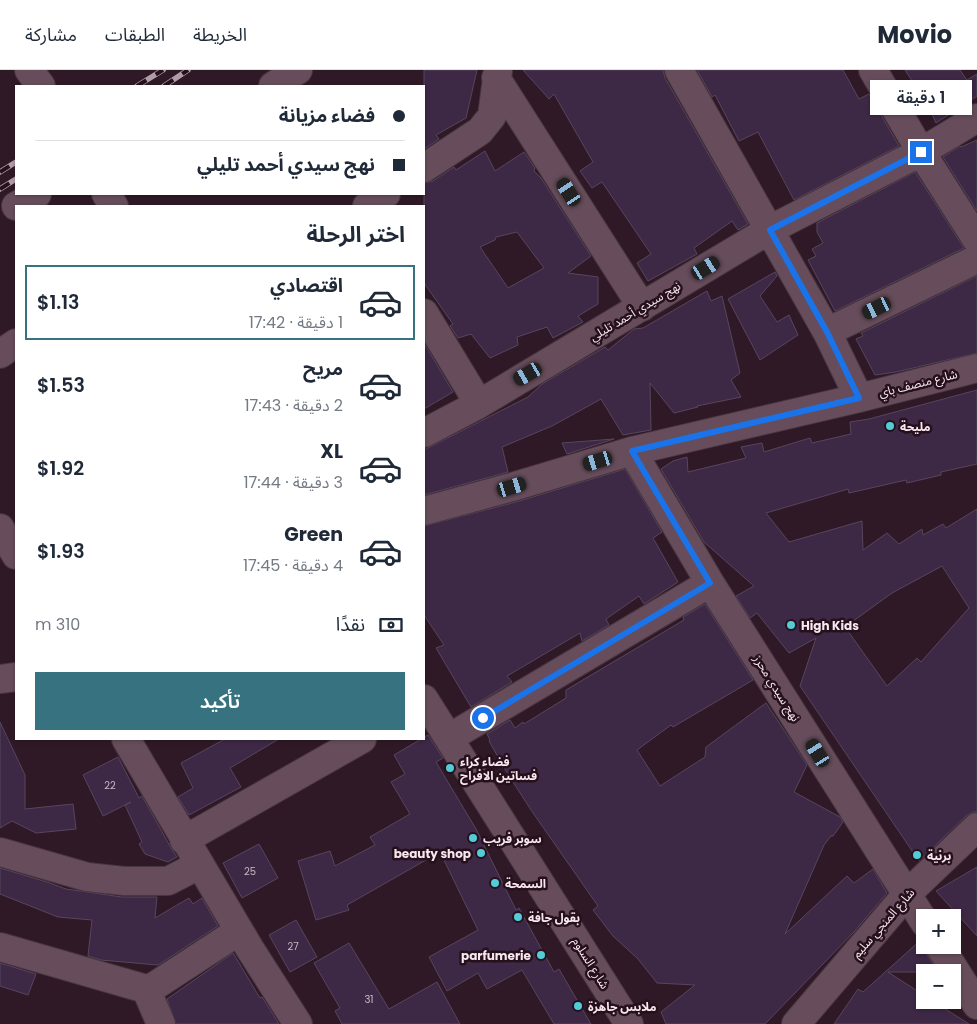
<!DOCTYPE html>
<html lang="ar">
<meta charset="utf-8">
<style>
:root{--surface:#fff;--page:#f6f6f7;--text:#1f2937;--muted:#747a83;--line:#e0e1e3;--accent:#36727f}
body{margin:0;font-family:Poppins,"Noto Sans Arabic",sans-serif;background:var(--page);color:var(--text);direction:rtl;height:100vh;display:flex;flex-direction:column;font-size:19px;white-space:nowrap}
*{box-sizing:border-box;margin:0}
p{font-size:16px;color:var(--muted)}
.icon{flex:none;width:28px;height:28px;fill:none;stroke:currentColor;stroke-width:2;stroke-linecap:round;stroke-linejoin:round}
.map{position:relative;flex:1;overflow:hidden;direction:ltr}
.drawer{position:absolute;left:15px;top:135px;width:410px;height:535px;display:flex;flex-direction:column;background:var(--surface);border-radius:0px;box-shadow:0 1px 4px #0004;direction:rtl}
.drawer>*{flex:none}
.guide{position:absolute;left:15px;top:15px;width:410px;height:110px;border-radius:0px;box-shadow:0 1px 4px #0004;direction:rtl;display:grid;align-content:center;height:110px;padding:0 20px;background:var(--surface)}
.tools{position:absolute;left:916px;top:839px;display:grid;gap:10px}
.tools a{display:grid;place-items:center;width:45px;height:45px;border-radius:0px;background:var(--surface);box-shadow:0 1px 4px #0004;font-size:25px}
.end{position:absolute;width:22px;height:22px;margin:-11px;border:6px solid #1a73e8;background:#fff;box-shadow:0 0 0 2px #fff}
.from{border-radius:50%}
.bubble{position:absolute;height:35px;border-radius:0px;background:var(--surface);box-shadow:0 1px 4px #0004;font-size:16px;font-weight:600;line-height:35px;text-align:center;direction:rtl}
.car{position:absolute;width:15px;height:30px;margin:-15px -8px;border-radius:6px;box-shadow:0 0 4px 1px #0007;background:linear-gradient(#222 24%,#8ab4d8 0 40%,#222 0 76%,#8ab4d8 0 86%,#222 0)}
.guide b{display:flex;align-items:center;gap:18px;height:48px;font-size:19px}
.guide b+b{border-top:1px solid var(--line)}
.guide i{width:12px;height:12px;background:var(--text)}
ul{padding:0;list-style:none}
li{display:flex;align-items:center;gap:15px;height:75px;margin:0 10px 8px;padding:0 10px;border:2px solid transparent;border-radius:0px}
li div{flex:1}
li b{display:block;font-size:19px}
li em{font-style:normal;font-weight:600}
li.on{border-color:var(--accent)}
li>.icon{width:45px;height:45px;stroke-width:1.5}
h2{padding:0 20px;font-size:22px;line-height:60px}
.pay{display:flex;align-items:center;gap:12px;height:55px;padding:0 20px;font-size:19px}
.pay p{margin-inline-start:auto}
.primary-button{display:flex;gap:10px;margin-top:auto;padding:10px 20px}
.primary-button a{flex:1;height:58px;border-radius:0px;background:var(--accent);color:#fff;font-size:20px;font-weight:600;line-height:58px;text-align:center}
header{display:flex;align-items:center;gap:30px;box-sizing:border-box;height:70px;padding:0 25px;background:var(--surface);border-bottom:1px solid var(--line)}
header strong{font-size:24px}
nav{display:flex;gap:28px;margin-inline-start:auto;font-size:18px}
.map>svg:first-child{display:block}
.building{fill:#3d2845;stroke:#57465d;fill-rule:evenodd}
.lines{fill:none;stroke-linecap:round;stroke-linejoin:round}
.minor-casing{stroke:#483640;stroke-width:30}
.minor{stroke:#674d5b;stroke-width:28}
.rail-casing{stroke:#b09da7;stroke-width:5.5}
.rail{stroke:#25101c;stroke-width:4;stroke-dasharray:11;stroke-linecap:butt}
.route{stroke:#1a73e8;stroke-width:6}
.poi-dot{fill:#52ccd6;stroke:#25101c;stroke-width:2}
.labels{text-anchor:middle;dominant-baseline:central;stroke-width:5;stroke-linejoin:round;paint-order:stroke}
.number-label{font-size:10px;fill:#c9b7c5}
.street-label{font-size:12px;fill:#f8e7f0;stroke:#25101c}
.poi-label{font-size:12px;font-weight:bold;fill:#f8e7f0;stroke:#25101c;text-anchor:start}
</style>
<header>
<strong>Movio</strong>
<nav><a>الخريطة</a><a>الطبقات</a><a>مشاركة</a></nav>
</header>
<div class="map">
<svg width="977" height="954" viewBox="0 0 977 954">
<rect width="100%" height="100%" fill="#301926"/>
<!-- building -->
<path class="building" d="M424,0H477L466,48L436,65L439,69L424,79Z
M523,0H663L665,8L685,43L748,154L738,160L732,151L694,178L697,184L648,211L637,193L651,184L602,112L592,118L580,101L593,92L554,24L549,29Z
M697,0H843L859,29L869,24L899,76L794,130L758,62L739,71L715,25L712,27Z
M905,0H960L967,10L977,4V26L936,53L928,35Z
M977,70V141L943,87L960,76L961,77Z
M485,81L495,101L524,82L535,98L534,101L541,108L591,186L568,203L598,207V234L578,246L583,252L553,268L547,257L517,267L518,275L490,288L471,264L458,268L450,256L453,254L424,213V113L433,111L454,97L456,100ZM517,162L544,198L508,218L480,177L495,170L496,167Z
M915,102L964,178L835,241L808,190L816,186L812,179L823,173L817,162V153Z
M775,202L777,206L760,226L777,252L789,245L798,265L760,290L728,229Z
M977,206V283L896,302L875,305L856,269L863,266L861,263Z
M707,221L711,231L722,226L740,303L731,310L741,327L697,336L698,337L674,343L650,313L651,360L623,365L601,329L552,356L502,377L508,402L424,425V380L528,327L542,314L605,277L608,280L634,259L643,258Z
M424,273L453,322L424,339Z
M977,320V394L941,402V405L907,413L906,410L849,423L848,419L766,443L789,472L862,451L863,480L887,463L899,474L922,459L923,465L943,454L946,458L977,439V742H973L966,746L919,791L800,616L816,568L789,583L757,543L750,548L736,526L754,516L704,472L661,399L673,391L687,387L688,402L746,388L741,377L762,373L764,382L810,368L812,373L851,364L850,352L869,349ZM942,496L969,538L921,592L917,588L887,616L845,557L892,523Z
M614,369L567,384L562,373Z
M625,399L662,462L653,468L678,512L644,534L639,526L606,549L609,555L582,571L580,563L507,606L512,612L471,637L436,578L444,575L424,545V456L516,432Z
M705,534L753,610L673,657L671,655L637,680L660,716L705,687L706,677L766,633L807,695L794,722L840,747L843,752L833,766H831L824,775L785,864L847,806L854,813L873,799L887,823L853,863L765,954H666L661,942L695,915L657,913L638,889L613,866L593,840L598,836L531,740L506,701L489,671L490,670L487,664L510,650L515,658L523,652L524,654L566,628V620L684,550L683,547Z
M0,652L25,705V739L73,734L76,759L36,763L12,751L0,758Z
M428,665L443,688L436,692L476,759L516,840L519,838L554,902L559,899L591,954H554L522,900L487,919L478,903L447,921L429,887L478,860L440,782L347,835L349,840L316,850L298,791L330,781L335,796L375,775L370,767L410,744L391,712L405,704L394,685Z
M225,669H279L230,698L241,717L189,745L178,727L193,718L181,693Z
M118,687L139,728L142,726L171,778L177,787L168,792L145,784L139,774L142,772L125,735L131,732L103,746L83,705Z
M259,774L278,808L242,828L223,793Z
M977,797V866L936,821Z
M0,798L47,812L66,819L122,827H157L155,848L189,828L193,834L202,828L218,856L158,895L101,890L88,886L92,850L58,847L0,824Z
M296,850L317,887L290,902L269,865Z
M923,868L926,883L938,902H888L925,926V930H931L969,954H834L858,919L863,922Z
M349,873L389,939L437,912L460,954H342L335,941L340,938L314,893Z
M233,883L260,928L262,927L279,954H176L167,929Z
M0,893L36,904L28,925L0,916Z"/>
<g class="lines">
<defs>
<path id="minor" d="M29,0L41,16
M679,0L827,262L859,328
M873,0L921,82L977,170
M496,8L642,237
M273,16L298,0
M424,98L480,61L492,46L498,1
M106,124L114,136
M16,136L37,124
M367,136L386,124
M424,243L479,334
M827,262L977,189
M0,284L16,273
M424,363L479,334L769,160L921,82L977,48
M632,381L710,513L925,853
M424,441L512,417L632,381L859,328L977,298
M0,458L16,485
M0,609L16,607
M424,629L629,954
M449,668L710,513
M126,669L250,879L298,954
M184,770L362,669
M0,782L87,807L124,811H168L199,795
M939,875L977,935
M0,877L146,919L153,917L239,861
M146,919L161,954
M796,954L907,824L977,757"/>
</defs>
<!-- minor casing -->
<use href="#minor" class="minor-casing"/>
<!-- minor -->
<use href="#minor" class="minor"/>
<defs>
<path id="rail" d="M137,16L163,0
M164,16L188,0
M0,102L16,92
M0,119L16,109"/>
</defs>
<!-- rail casing -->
<use href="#rail" class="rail-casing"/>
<!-- rail -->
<use href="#rail" class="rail"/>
</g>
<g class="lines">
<!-- route -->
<path class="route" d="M483,648L710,513L632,381L859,328L827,262L770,160L921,82"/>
</g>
<!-- markers -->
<g class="poi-dot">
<circle cx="890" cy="356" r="5"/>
<circle cx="791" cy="555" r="5"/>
<circle cx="450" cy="698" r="5"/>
<circle cx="473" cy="768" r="5"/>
<circle cx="481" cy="783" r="5"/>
<circle cx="917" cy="785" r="5"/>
<circle cx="495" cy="813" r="5"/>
<circle cx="518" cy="847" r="5"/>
<circle cx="541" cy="885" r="5"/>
<circle cx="578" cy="936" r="5"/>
</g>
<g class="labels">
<!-- number labels -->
<g class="number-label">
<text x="110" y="715">22</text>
<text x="250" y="801">25</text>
<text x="293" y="876">27</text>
<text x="369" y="929">31</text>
</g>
<!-- street labels -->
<g class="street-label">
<text transform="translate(635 241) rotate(-31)">نهج سيدي أحمد تليلي</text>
<text transform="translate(918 313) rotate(-14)">شارع منصف باي</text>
<text transform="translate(777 618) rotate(58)">نهج سيدي محرز</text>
<text transform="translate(883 853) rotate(-49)">شارع المنجي سليم</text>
<text transform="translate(591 893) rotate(58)">شارع السلوم</text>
</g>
<!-- poi labels -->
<g class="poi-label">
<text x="900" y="356">مليحة</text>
<text x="801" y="555">High Kids</text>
<text x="460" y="691">فضاء كراء<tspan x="460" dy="14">فساتين الافراح</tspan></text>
<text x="483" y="768">سوبر فريب</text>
<text x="471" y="783" text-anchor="end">beauty shop</text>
<text x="927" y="785">برنية</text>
<text x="505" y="813">السمحة</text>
<text x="528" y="847">بقول جافة</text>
<text x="531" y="885" text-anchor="end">parfumerie</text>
<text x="588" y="936">ملابس جاهزة</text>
</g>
</g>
</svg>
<div class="tools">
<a>+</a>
<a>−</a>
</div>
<i class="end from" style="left:483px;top:648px"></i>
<i class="end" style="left:921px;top:82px"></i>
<div class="bubble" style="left:870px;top:10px;width:102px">1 دقيقة</div>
<i class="car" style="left:569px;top:122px;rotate:327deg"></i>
<i class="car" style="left:706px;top:198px;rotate:59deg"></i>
<i class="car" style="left:877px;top:238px;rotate:244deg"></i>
<i class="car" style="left:528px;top:304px;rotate:240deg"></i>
<i class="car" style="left:598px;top:391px;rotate:253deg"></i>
<i class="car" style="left:512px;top:417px;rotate:73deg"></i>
<i class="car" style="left:818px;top:683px;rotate:328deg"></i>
<div class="guide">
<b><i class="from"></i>فضاء مزيانة</b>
<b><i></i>نهج سيدي أحمد تليلي</b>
</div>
<section class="drawer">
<h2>اختر الرحلة</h2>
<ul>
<li class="on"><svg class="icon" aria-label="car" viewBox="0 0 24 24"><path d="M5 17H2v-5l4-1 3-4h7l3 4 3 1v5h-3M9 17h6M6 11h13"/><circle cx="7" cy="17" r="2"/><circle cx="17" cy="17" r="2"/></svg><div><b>اقتصادي</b><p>1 دقيقة · 17:42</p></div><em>$1.13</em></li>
<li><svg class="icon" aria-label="car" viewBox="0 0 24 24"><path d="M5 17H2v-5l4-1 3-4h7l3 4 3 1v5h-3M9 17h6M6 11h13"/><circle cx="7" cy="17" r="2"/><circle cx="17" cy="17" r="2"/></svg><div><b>مريح</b><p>2 دقيقة · 17:43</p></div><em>$1.53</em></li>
<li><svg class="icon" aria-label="car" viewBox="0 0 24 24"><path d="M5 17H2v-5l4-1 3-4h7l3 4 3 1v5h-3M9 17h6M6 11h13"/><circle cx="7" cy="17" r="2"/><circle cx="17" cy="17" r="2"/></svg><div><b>XL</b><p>3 دقيقة · 17:44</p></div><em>$1.92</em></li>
<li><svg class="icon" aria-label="car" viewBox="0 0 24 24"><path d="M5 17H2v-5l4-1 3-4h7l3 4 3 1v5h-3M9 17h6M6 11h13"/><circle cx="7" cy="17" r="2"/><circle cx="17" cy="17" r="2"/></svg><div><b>Green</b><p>4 دقيقة · 17:45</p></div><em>$1.93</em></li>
</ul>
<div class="pay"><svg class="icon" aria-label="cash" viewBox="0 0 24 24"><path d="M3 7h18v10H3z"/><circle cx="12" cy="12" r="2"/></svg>نقدًا<p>310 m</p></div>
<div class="primary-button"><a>تأكيد</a></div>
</section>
</div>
